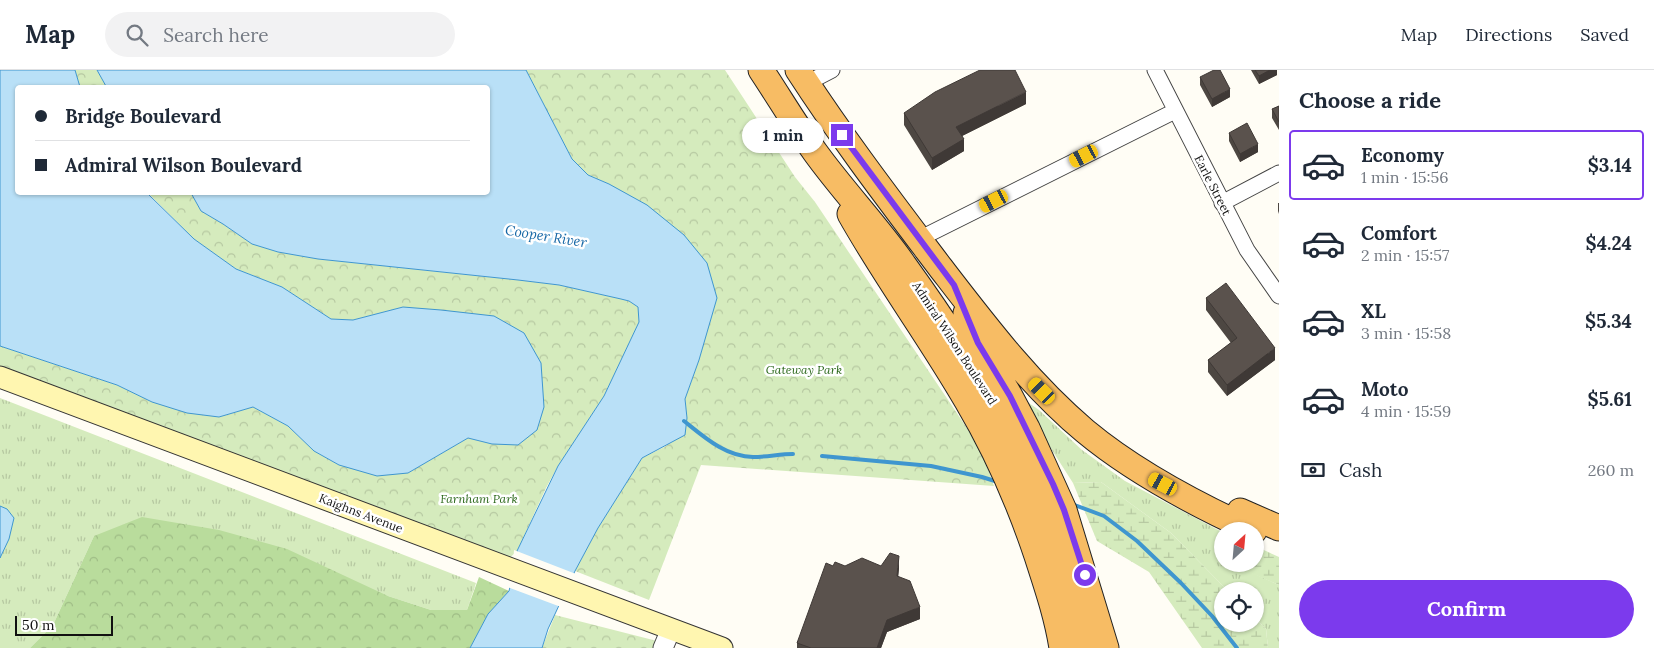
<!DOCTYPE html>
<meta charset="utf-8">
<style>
:root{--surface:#fff;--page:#f2f2f3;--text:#1f2937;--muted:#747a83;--line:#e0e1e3;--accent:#7c3aed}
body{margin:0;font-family:Lora,serif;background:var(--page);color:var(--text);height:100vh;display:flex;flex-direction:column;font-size:19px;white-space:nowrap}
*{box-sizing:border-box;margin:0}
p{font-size:16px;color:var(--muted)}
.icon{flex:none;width:28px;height:28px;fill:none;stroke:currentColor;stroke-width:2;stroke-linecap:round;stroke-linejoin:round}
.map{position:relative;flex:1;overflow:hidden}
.sheet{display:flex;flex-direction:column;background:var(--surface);width:375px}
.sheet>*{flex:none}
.top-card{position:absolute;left:15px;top:15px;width:475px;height:110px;border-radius:5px;box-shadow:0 1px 4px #0004;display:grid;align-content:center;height:110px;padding:0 20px;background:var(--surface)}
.needle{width:32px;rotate:26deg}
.tools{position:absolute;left:1214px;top:452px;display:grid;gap:10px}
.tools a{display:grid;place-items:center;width:50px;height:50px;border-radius:50%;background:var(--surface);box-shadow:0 1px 4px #0004;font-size:25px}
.scale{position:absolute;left:15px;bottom:12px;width:98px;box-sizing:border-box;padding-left:5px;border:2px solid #111;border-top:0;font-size:14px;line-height:18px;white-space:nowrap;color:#111;-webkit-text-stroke:4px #fff;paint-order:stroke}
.end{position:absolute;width:22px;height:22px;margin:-11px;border:6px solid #7c3aed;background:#fff;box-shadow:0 0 0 2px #fff}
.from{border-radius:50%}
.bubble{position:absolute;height:35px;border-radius:18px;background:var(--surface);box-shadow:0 1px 4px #0004;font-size:16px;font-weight:700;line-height:35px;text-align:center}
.car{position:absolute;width:15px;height:30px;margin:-15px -8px;border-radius:6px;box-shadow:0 0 4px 1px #0007;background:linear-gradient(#f5c518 24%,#345 0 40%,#f5c518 0 76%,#345 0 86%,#f5c518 0)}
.top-card b{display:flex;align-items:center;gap:18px;height:48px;font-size:19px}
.top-card b+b{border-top:1px solid var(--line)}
.top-card i{width:12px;height:12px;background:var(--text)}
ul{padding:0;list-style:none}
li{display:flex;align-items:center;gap:15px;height:70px;margin:0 10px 8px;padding:0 10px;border:2px solid transparent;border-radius:5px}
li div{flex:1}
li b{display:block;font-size:19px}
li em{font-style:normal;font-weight:700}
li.active{border-color:var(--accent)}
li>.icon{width:45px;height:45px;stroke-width:1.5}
h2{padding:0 20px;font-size:22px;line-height:60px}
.pay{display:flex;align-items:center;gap:12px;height:55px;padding:0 20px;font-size:19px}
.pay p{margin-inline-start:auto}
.cta{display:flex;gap:10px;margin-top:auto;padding:10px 20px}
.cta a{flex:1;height:58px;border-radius:30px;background:var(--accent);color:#fff;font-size:20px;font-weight:700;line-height:58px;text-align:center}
header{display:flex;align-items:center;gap:30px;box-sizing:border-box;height:70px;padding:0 25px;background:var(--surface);border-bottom:1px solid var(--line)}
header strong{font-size:24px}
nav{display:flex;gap:28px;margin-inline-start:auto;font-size:18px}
.search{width:350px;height:45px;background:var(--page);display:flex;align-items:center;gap:12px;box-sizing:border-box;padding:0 18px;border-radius:28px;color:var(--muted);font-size:19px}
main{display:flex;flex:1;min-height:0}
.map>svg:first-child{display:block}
.grass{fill:url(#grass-tufts)}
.forest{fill:url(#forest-crowns)}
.wetland{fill:url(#wetland-marsh)}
.park{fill:url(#park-crowns)}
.water{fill:#b9e0f7;stroke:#3f96cf}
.pier{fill:#fffdf5}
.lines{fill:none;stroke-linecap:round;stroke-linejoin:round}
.stream{stroke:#3f96cf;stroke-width:4}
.minor-casing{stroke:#444;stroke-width:17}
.tertiary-casing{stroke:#444;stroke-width:21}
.secondary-casing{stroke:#333;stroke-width:23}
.trunk-casing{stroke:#222;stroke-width:27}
.minor{stroke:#fff;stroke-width:15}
.tertiary{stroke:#fff;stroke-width:19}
.secondary{stroke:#fff6b0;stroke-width:21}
.trunk{stroke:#f7bc64;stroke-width:25}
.wall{fill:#4d4742}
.shaded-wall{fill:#3f3936}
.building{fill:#5a524d;stroke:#3f3936}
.route{stroke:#7c3aed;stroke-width:6}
.labels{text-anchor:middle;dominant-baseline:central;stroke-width:5;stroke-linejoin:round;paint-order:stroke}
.street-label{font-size:12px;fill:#111;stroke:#fff}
.park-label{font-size:12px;font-style:italic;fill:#2f6b1f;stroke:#fff}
.water-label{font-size:14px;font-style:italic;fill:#1768a6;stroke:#fff}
</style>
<header>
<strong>Map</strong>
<div class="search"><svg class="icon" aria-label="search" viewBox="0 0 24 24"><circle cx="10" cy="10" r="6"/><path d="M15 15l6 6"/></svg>Search here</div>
<nav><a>Map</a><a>Directions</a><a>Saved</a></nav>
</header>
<main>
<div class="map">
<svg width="1279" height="578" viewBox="0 0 1279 578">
<defs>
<pattern id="grass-tufts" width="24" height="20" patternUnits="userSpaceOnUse" patternTransform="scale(1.25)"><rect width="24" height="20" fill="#d5ebbd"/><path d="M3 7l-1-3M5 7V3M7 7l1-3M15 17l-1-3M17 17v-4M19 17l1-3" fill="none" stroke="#b6c8a1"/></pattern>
<pattern id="forest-crowns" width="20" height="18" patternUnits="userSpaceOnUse" patternTransform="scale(1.25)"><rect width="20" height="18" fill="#b9dc9c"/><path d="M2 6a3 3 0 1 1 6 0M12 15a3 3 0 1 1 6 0" fill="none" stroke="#9ebc85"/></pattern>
<pattern id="wetland-marsh" width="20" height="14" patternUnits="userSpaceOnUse" patternTransform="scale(1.25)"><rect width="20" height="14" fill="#d5ebbd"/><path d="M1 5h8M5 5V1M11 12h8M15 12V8" fill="none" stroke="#b6c8a1"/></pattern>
<pattern id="park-crowns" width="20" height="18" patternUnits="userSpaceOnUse" patternTransform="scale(1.25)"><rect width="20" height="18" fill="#d5ebbd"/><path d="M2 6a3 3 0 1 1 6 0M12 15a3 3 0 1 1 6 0" fill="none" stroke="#b6c8a1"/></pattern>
</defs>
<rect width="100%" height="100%" fill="#fffdf5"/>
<!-- grass -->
<path class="grass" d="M0,328L476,513L467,540H431L388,526L94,466L53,555L30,578H0Z
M1026,331L1039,340L1082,380L1125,411L1222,462V494H1232L1279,515V578H1268L1266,559L1255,548V521H1228L1171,463L1101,412L1073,413L1027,341Z"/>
<!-- forest -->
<path class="forest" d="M142,447L219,460L287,479L388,526L431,540H467L479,507L509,521L488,544L470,578H30L53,555L94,466Z"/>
<!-- wetland -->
<path class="wetland" d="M1101,412L1171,463L1228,521H1222V554H1255V548L1266,559L1268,578H1202L1149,502L1097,471L1073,413Z
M1255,476L1279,487V515L1232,495V494H1255Z"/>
<!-- park -->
<path class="park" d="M75,0H97L107,17H80Z
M526,0H725L795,107L815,132L981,379L994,416L701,395L649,530L575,501L598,458L642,388L666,376L687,348L685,329L699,290L609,114L588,105L572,89Z
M147,122L191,123L201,141L223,154L252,174L278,182L318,189L518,210L559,215L621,229L629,231L638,237L639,252L604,326L558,396L546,418L517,481L501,496L0,307V276L117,315L152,332L219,347L253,337L288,356L314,381L339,395L408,403L468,368L492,374L403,237L353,250L331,249L282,217L236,199L194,169Z
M555,545L657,571L654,578H542Z"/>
<!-- water -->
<path class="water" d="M0,0H75L80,17L18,18V122L147,123L194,169L236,199L282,217L331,249L353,250L403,237L441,240L494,246L524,263L541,293L544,337L537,360L518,375L492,374L468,368L408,403L377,406L339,395L314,381L288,356L253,337L219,347L187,343L152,332L117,315L0,276Z
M97,0H526L572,89L588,105L609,114L647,135L684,165L707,193L717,228L699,290L685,329L687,348L685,365L642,388L598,458L575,501L548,559L542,578H470L488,544L509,521L515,496L517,481L558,396L604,326L639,252L638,237L629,231L621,229L559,215L518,210L318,189L278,182L252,174L223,154L201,141L191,123L488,122V18H107Z
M0,436L7,439L14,448L9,469L0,488Z"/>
<!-- pier -->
<path class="pier" d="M514,480L576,504L561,537L507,517L513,495Z"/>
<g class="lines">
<!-- stream -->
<path class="stream" d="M684,351C704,367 726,387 753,387C767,387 780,384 793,384
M822,386L931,396L982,407L998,412
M1072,434L1104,446L1137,471L1181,513L1212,546L1237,578"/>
<defs>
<path id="minor" d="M1155,0L1247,180L1279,226
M807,13L832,0
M1222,133L1279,103
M919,169L1175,41"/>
<path id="tertiary" d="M663,578L671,559"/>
<path id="secondary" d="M0,307L722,578"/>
<path id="trunk" d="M761,0C779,27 796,56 815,82C843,121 877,156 904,195C940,245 975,297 1004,351C1042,422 1068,499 1086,578
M798,0C842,68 891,132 940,197C984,254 1029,314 1085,361C1133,401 1197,435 1254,461
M850,144C886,208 930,267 967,331C996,380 1019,432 1037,486C1047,517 1057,546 1062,578
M966,243L979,273L1010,326L1027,358L1064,440L1106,578
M1240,441L1279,458"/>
</defs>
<!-- minor casing -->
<use href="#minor" class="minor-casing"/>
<!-- tertiary casing -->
<use href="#tertiary" class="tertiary-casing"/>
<!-- secondary casing -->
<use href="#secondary" class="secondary-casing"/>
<!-- trunk casing -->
<use href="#trunk" class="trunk-casing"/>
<!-- minor -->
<use href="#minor" class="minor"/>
<!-- tertiary -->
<use href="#tertiary" class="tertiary"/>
<!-- secondary -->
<use href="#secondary" class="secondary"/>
<!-- trunk -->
<use href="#trunk" class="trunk"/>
</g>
<!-- wall -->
<path class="wall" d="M1251,0H1277V5L1259,14Z
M1200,7L1230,27L1212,37L1200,15Z
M1026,34L962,66L964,81L932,100L904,55V43Z
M1279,36V60L1272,48V39Z
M1229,63L1258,82L1240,92L1229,71Z
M1278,133H1279V144L1278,141Z
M1206,228L1275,290L1227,326L1208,302V290L1231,273L1206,240Z
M833,496H881L899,498L898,507L920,549L887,562L881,578H797V573Z"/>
<!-- shaded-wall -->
<path class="shaded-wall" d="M1270,0H1277V5L1259,14V6Z
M1230,19V27L1212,37V29Z
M1026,22V34L956,69V57Z
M964,69V81L932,100V88Z
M1258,74V82L1240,92V84Z
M1275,278V290L1227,326V315Z
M899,486V498L897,518V506Z
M920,537V549L887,562L881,578H877L887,550Z"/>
<!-- building -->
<path class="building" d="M980,0H1015L1026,22L956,57L964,69L932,88L904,43L935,22Z
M1214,0H1220L1230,19L1212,29L1200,7Z
M1255,0H1270L1259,6Z
M1279,36V52L1272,39Z
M1247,53L1258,74L1240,84L1229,63Z
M1226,213L1275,278L1227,315L1208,290L1237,268L1206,228Z
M890,483L899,486L897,506L910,511L920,537L887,550L877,578H811L797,573L826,493L833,496L835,492L845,496L862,488L881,496Z"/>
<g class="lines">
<!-- route -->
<path class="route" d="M842,65L954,215L978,273L1010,326L1053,414L1064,440L1085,505"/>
</g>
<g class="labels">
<!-- street labels -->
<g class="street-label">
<text transform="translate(1213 115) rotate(63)">Earle Street</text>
<text transform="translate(955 273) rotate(57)">Admiral Wilson Boulevard</text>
<text transform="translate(361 443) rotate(21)">Kaighns Avenue</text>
</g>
<!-- park labels -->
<g class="park-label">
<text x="804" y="299">Gateway Park</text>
<text x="479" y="428">Farnham Park</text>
</g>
<!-- water labels -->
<g class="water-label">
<text transform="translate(546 166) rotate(9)">Cooper River</text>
</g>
</g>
</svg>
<div class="tools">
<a><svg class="needle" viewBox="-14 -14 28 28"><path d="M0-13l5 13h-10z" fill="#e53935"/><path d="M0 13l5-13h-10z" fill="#747a83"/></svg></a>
<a><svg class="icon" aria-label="locate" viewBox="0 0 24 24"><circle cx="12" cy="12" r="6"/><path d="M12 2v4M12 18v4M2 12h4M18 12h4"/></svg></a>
</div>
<div class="scale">50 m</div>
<i class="end from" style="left:1085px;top:505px"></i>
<i class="end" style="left:842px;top:65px"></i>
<div class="bubble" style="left:742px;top:48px;width:82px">1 min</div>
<i class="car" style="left:1084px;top:86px;rotate:243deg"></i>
<i class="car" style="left:994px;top:131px;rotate:243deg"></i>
<i class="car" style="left:1042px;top:321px;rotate:315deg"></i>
<i class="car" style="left:1163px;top:414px;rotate:298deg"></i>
<div class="top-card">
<b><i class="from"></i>Bridge Boulevard</b>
<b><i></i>Admiral Wilson Boulevard</b>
</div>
</div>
<section class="sheet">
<h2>Choose a ride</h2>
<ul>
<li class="active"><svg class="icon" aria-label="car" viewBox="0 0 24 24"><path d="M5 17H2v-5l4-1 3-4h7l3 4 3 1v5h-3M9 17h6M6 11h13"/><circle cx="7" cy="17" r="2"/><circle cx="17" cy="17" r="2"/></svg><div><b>Economy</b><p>1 min · 15:56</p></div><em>$3.14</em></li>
<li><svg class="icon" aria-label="car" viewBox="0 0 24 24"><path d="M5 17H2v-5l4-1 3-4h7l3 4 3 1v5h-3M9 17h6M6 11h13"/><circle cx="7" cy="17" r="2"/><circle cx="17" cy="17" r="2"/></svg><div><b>Comfort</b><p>2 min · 15:57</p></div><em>$4.24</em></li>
<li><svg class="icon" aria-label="car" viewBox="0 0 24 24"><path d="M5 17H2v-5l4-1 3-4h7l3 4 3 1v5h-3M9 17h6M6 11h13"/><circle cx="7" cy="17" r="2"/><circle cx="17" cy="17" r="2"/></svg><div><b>XL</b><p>3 min · 15:58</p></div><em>$5.34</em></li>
<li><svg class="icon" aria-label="car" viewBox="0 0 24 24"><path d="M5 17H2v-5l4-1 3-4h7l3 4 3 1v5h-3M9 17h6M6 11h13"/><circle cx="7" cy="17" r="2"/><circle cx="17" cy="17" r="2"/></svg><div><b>Moto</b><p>4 min · 15:59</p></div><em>$5.61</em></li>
</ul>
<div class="pay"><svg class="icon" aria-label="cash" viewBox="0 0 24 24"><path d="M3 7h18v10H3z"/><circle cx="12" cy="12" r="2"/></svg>Cash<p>260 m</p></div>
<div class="cta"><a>Confirm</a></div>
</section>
</main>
